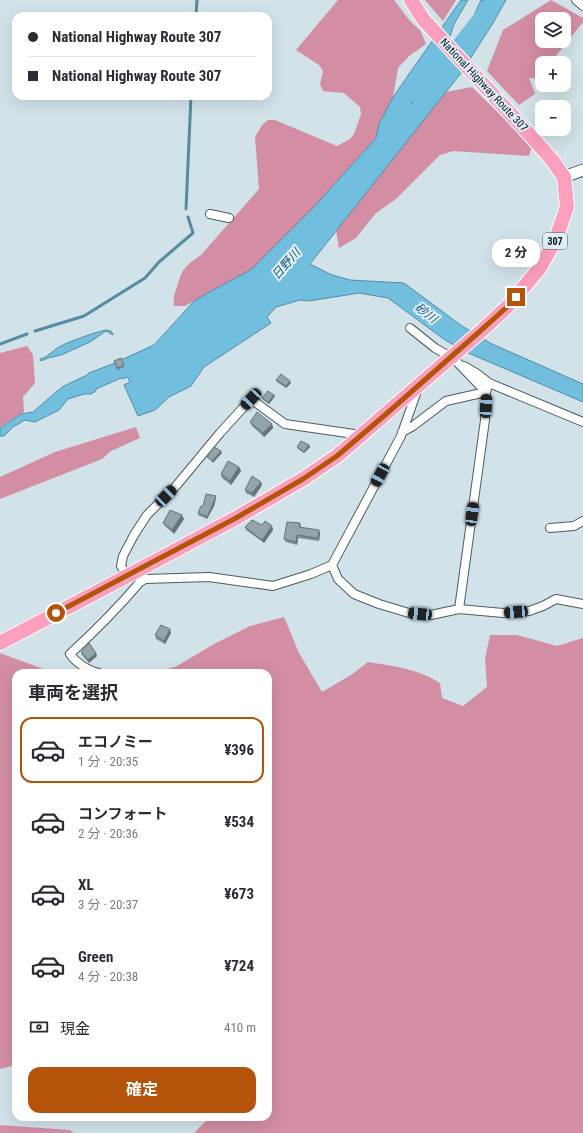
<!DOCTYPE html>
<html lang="ja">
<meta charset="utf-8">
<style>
:root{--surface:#fff;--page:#f2f2f3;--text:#2b2b33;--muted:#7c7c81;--line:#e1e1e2;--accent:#b45309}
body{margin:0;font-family:"Roboto Condensed","Noto Sans JP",sans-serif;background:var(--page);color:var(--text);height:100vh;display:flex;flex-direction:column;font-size:15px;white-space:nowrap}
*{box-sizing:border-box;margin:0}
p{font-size:13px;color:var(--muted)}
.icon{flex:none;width:22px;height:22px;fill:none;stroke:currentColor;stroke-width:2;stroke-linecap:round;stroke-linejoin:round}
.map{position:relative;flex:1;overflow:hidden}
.drawer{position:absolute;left:12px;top:669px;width:260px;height:452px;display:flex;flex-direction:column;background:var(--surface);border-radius:12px;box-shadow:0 4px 16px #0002}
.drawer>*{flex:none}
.guide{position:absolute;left:12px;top:12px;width:260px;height:88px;border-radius:12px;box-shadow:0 4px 16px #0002;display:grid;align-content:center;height:88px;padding:0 16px;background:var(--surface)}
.controls{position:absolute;left:535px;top:12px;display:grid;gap:8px}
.controls a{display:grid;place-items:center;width:36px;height:36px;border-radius:8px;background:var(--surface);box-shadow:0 4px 16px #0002;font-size:20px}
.end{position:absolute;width:18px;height:18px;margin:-9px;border:5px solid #b45309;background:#fff;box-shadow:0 0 0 2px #fff}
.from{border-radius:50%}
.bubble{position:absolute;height:28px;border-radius:12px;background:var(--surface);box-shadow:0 4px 16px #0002;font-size:13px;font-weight:700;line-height:28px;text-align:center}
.car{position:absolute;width:12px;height:24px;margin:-12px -6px;border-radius:5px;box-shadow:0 0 3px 1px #0007;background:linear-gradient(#222 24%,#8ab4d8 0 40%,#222 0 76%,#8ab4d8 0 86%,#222 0)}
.guide b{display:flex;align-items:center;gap:14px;height:38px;font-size:15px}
.guide b+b{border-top:1px solid var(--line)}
.guide i{width:10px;height:10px;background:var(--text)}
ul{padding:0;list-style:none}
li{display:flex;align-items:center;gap:12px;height:66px;margin:0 8px 6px;padding:0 8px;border:2px solid transparent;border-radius:12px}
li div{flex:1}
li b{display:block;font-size:15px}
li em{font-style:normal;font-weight:700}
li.on{border-color:var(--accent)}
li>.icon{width:36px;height:36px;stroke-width:1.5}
h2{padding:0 16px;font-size:18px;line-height:48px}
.pay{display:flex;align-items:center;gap:10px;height:44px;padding:0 16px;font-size:15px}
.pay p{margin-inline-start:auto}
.action{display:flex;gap:8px;margin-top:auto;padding:8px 16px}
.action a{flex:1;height:46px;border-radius:12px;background:var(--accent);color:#fff;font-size:16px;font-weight:700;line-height:46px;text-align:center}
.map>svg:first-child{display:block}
.forest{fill:#d38ea3;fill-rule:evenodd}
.water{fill:#72bedf;stroke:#558ca4}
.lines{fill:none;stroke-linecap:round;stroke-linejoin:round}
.stream{stroke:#558ca4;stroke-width:3}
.river{stroke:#72bedf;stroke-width:17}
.street-casing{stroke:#4d5c62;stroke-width:10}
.secondary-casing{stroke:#4d5c62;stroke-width:13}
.highway-casing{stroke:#fff;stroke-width:16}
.street{stroke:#fff;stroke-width:8}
.secondary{stroke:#fff;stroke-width:11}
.highway{stroke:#fa9fbc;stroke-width:14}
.wall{fill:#7f8d93}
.shaded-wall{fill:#687378}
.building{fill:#94a4ab;stroke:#687378}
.route{stroke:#b45309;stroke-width:5}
.labels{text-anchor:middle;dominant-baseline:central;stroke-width:4;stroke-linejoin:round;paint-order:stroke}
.shield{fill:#deeff7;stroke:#4e585c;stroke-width:1}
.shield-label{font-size:10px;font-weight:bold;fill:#111719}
.street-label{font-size:11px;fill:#111719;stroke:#deeff7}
.water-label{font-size:12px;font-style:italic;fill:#16546a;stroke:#deeff7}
</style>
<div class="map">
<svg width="583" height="1133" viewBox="0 0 583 1133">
<rect width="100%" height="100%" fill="#d1e2e9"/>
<!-- forest -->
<path class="forest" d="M338,0H394L410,21L420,30L426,44L409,56L398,68L393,97L379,124L376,138L313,208L252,269L185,306H174C173,299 174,294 177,287C182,269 185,266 201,255L259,189L255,137L262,125L268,120H275L337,146L350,139L354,134L361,114L360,107L344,93L323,91L320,84L323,71L319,65L296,50Z
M425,0H456L443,21Z
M551,0L583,18V22L555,57L553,63H542V79L529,78L535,94L519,105L487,71L503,30ZM542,19H564V41H542Z
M472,87L532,146L529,156L453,151L440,155L396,199L376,213L356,238L339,248L335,224L430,95Z
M27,346L33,355L35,383L23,397L24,412L0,427V353Z
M136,427L140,438L111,451L102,459L0,499V477L55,452Z
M284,617L299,653L322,692L351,675L368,662C393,666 419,669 440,683L442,698L463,706L487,687L485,659L490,635H517L557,646L583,638V1133H194L210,1117H268V673H155L177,666L214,644L250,626Z
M0,653L46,670L65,673H16V1065L0,1069Z
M0,1125L70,1130L74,1133H0Z"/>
<!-- water -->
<path class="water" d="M461,0H468L454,24L444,54L417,92L412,104L451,60L476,24L475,13L481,0H488L482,14L485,19L500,0H506L493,23L461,73L310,264L332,275L350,280L404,283L462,326L492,344L583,384V402L466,352L445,340L388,298L359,293L309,301L300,300L276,307L267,317L271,323L204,367L191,386L169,397L155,410L138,416L124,385L130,382L128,377L122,379L121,378L96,389V391L91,394H84L68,399L59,410L35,422L25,420L13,427L4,436H0V428L21,414L33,412L62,387L87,375L89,373L115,363L118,370L121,360L154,345L195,300L252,269L313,208L376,138L379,124L393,97Z
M105,330L111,331L113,334V335L106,331L90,342L61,355L48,358L41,361L40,359C48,357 52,351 59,347C72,340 91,334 105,330Z"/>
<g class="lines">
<!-- stream -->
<path class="stream" d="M196,16L197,0
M186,209L191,96
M35,331L84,316L145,278L159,262L193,233L188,217
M0,344L27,334"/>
<!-- river -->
<path class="river" d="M420,97L496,0"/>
<defs>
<path id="street" d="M576,0L583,6
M210,214L229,218
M410,328L435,348L451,357L458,363L486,392
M464,366L476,373L489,383
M402,432L413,426L446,401L486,392
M550,528L574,526L583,521
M332,565L338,579L354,594L379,604L409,613L431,615L459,609L503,613L529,611L543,606L556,599L583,604
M138,570L145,579L209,577L273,586L311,574L332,565L401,436L418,388
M127,576L121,566L123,556L134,535L147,515L176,486L220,433L251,399L285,424L361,435
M459,609L485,420L486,392L489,383L583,422
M99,673C89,671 76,663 70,654C95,631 118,608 140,582L145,579"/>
<path id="secondary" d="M564,177L583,170"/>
<path id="highway" d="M0,643L133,573L236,518L303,479L337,456L479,333L508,306L539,269L555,241L567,207L564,177L552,160L530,135L423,19L411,0"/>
</defs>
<!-- street casing -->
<use href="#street" class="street-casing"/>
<!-- secondary casing -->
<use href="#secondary" class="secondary-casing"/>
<!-- highway casing -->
<use href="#highway" class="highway-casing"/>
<!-- street -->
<use href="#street" class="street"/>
<!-- secondary -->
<use href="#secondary" class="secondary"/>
<!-- highway -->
<use href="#highway" class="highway"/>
</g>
<!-- wall -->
<path class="wall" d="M121,358L124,367L118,370L114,361Z
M276,380L291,383L286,388L277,382Z
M275,396L269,404L263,400L262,398Z
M250,422L272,424L273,428L264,437L252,426Z
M309,445L310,447L304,453L298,449L297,447Z
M239,467L241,471L231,485L222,478L221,474Z
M262,485L254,497L246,493L245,490Z
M216,498L214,506L207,519L198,515V513Z
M184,519L174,534L165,526L163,523Z
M300,523L301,526V527L320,533L319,541L298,538L297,545L286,542L284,539Z
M262,525L272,526L273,530L264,543L246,530L245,527Z
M171,633L165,644L156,639L155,635Z
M81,652L97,656L89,663L82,655Z"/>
<!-- shaded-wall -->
<path class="shaded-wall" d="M290,381L291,383L286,388V386Z
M274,395L275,396L269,404L268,402Z
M272,424L273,428L264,437L263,433Z
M309,445L310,447L304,453V452Z
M221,451L222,453L213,463L212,461Z
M239,467L241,471L231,485L230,481Z
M261,482L262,485L254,497L252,493Z
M216,496V498L214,506L207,519V517Z
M182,515L184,519L174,534L172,530Z
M272,526L273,530L264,543L262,540Z
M319,530L320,533L319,541L318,538Z
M297,535L298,538L297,545L296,542Z
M170,629L171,633L165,644L164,641Z
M96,653L97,656L89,663L88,660Z"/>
<!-- building -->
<path class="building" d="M121,358L124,365L117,368L114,361Z
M281,374L290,381L286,386L276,380Z
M268,391L274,395L268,402L262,398Z
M257,412L272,424L263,433L250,422Z
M301,441L309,445L304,452L297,447Z
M214,447L221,451L212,461L207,457Z
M228,461L239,467L230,481L221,474Z
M252,476L261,482L252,493L245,490Z
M206,494L216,496L213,504L207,517L198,513L201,506H203Z
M170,510L182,515L172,530L163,523Z
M252,520L262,525L265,521L272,526L262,540L245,527Z
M287,522L300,523L299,527L319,530L318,538L297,535L296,542L284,539Z
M161,625L170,629L164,641L155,635Z
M89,643L96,653L88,660L81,652Z"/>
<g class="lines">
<!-- route -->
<path class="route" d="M56,613L236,518L303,479L337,456L385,415L478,333L508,306L516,297"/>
</g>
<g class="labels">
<!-- shield labels -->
<rect class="shield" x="543" y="233" width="24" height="16" rx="3"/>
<g class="shield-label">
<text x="555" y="241">307</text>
</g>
<!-- street labels -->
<g class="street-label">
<text transform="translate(484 85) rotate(47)">National Highway Route 307</text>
</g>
<!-- water labels -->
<g class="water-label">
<text transform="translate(286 264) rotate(-49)">日野川</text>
<text transform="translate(426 313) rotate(37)">砂川</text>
</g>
</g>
</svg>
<div class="controls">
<a><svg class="icon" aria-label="layers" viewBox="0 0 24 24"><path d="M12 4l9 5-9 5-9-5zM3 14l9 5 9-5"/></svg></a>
<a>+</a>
<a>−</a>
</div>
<i class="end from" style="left:56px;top:613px"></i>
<i class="end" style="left:516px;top:297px"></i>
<div class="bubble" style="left:492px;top:239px;width:48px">2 分</div>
<i class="car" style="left:251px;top:399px;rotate:223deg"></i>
<i class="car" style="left:486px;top:406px;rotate:3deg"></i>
<i class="car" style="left:380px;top:475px;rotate:208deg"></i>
<i class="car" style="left:166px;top:496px;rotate:45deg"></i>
<i class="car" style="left:472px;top:514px;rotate:8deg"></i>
<i class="car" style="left:516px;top:612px;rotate:266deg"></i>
<i class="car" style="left:420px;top:614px;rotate:276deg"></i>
<div class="guide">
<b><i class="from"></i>National Highway Route 307</b>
<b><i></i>National Highway Route 307</b>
</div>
<section class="drawer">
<h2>車両を選択</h2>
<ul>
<li class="on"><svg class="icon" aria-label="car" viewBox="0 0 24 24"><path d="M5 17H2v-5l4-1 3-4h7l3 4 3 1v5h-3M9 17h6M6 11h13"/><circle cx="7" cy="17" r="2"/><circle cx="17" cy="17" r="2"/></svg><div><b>エコノミー</b><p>1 分 · 20:35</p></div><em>¥396</em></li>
<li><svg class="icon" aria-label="car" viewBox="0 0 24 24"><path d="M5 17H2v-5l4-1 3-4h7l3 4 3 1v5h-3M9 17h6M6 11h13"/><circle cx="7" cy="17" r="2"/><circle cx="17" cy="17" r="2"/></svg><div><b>コンフォート</b><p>2 分 · 20:36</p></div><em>¥534</em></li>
<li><svg class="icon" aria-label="car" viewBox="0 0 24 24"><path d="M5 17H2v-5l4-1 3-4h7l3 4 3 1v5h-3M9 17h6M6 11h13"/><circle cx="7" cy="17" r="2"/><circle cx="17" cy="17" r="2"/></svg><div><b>XL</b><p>3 分 · 20:37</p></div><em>¥673</em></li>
<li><svg class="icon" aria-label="car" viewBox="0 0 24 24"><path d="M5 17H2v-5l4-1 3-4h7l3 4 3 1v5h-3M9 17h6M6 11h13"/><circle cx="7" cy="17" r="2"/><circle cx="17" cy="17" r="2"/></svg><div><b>Green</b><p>4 分 · 20:38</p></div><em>¥724</em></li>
</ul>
<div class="pay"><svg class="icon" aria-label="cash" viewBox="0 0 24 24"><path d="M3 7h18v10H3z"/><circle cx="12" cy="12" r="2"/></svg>現金<p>410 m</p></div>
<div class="action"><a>確定</a></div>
</section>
</div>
